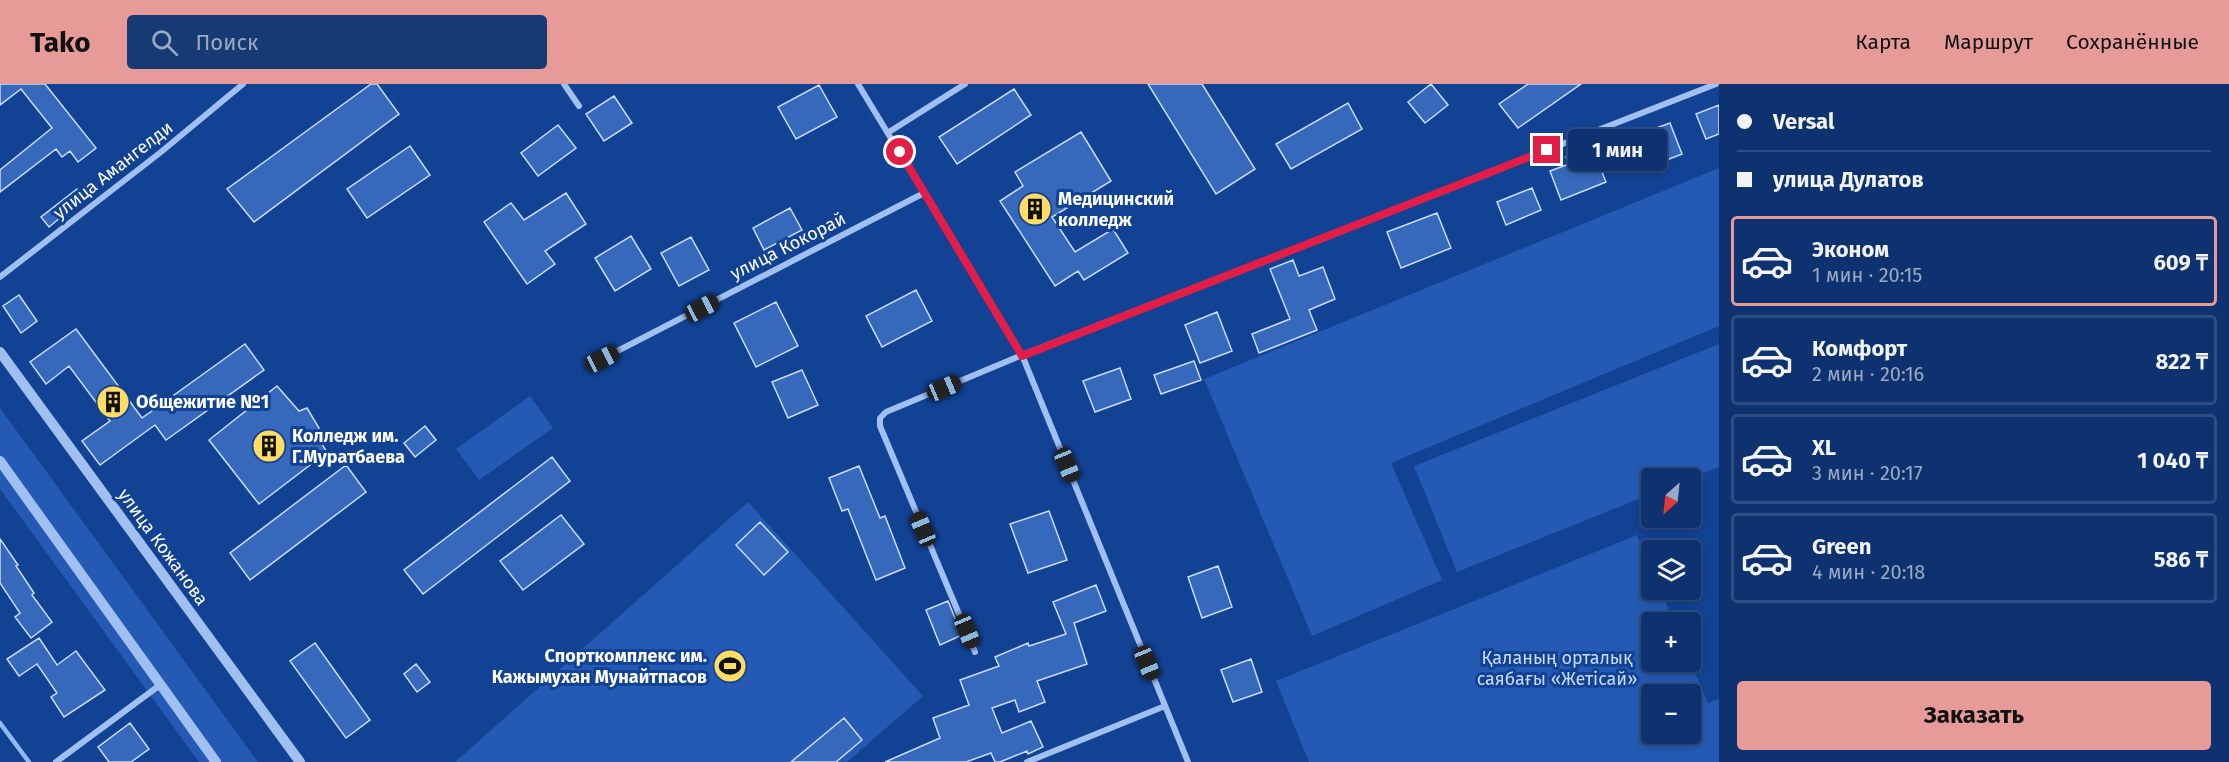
<!DOCTYPE html>
<html lang="ru">
<meta charset="utf-8">
<style>
:root{--surface:#0e326f;--page:#173a74;--text:#f1f3f6;--muted:#9baac3;--line:#2e4d82;--accent:#e69b98}
body{margin:0;font-family:"Fira Sans",sans-serif;background:var(--page);color:var(--text);height:100vh;display:flex;flex-direction:column;font-size:22px;white-space:nowrap}
*{box-sizing:border-box;margin:0}
p{font-size:20px;color:var(--muted)}
.icon{flex:none;width:33px;height:33px;fill:none;stroke:currentColor;stroke-width:2;stroke-linecap:round;stroke-linejoin:round}
.map{position:relative;flex:1;overflow:hidden}
.sheet{display:flex;flex-direction:column;background:var(--surface);width:510px}
.sheet>*{flex:none}
.guide{display:grid;align-content:center;height:132px;padding:0 18px;background:var(--surface)}
.needle{width:39px;rotate:207deg}
.tools{position:absolute;left:1641px;top:384px;display:grid;gap:12px}
.tools a{display:grid;place-items:center;width:60px;height:60px;border-radius:6px;background:var(--surface);box-shadow:0 3px 9px #0003,0 0 0 2px var(--line);font-size:30px}
.end{position:absolute;width:27px;height:27px;margin:-14px;border:8px solid #e11d48;background:#fff;box-shadow:0 0 0 3px #fff}
.from{border-radius:50%}
.bubble{position:absolute;height:42px;border-radius:6px;background:var(--surface);box-shadow:0 3px 9px #0003,0 0 0 2px var(--line);font-size:20px;font-weight:700;line-height:42px;text-align:center}
.car{position:absolute;width:18px;height:36px;margin:-18px -9px;border-radius:8px;box-shadow:0 0 4px 2px #0007;background:linear-gradient(#222 24%,#8ab4d8 0 40%,#222 0 76%,#8ab4d8 0 86%,#222 0)}
.guide b{display:flex;align-items:center;gap:21px;height:57px;font-size:22px}
.guide b+b{border-top:2px solid var(--line)}
.guide i{width:15px;height:15px;background:var(--text)}
ul{padding:0;list-style:none}
li{display:flex;align-items:center;gap:18px;height:90px;margin:0 12px 9px;padding:0 6px;border:3px solid var(--line);border-radius:6px}
li div{flex:1}
li b{display:block;font-size:22px}
li em{font-style:normal;font-weight:700}
li.current{border-color:var(--accent)}
li>.icon{width:54px;height:54px;stroke-width:1.5}
.primary-button{display:flex;gap:12px;margin-top:auto;padding:12px 18px}
.primary-button a{flex:1;height:69px;border-radius:6px;background:var(--accent);color:#111;font-size:24px;font-weight:700;line-height:69px;text-align:center}
header{display:flex;align-items:center;gap:36px;box-sizing:border-box;height:84px;padding:0 30px;background:var(--accent);color:#111}
header strong{font-size:28px}
nav{display:flex;gap:33px;margin-inline-start:auto;font-size:21px}
.search{width:420px;height:54px;background:var(--page);display:flex;align-items:center;gap:15px;box-sizing:border-box;padding:0 21px;border-radius:6px;color:var(--muted);font-size:22px}
main{display:flex;flex:1;min-height:0}
.map>svg:first-child{display:block}
.green{fill:#245ab3;fill-rule:evenodd}
.lines{fill:none;stroke-linecap:round;stroke-linejoin:round}
.stream{stroke:#92baf6;stroke-width:4.5}
.building{fill:#3668bb;stroke:#c8dcfd;stroke-width:1.5}
.minor{stroke:#a1c0f2;stroke-width:6}
.tertiary{stroke:#a1c0f2;stroke-width:10}
.route{stroke:#e11d48;stroke-width:8}
.labels{text-anchor:middle;dominant-baseline:central;stroke-width:6;stroke-linejoin:round;paint-order:stroke}
.street-label{font-size:18px;fill:#fff;stroke:#124294}
.poi-label{font-size:18px;font-weight:bold;fill:#fff;stroke:#124294;text-anchor:start}
.park-label{font-size:18px;fill:#c8dcfd;stroke:#124294}
</style>
<header>
<strong>Tako</strong>
<div class="search"><svg class="icon" aria-label="search" viewBox="0 0 24 24"><circle cx="10" cy="10" r="6"/><path d="M15 15l6 6"/></svg>Поиск</div>
<nav><a>Карта</a><a>Маршрут</a><a>Сохранённые</a></nav>
</header>
<main>
<div class="map">
<svg width="1719" height="678" viewBox="0 0 1719 678">
<rect width="100%" height="100%" fill="#124294"/>
<!-- green -->
<path class="green" d="M1719,84V242L1391,379L1442,496L1312,552L1204,295Z
M1719,260V383L1690,394H1652L1651,410L1457,488L1414,382Z
M530,312L553,344L479,396L456,365Z
M0,324L258,678H199L0,405Z
M748,418L923,612L847,678H455Z
M1637,451L1651,485L1652,506H1660L1674,538H1652V578L1690,577L1708,619L1719,615V678H1309L1276,597ZM1690,610V650H1652V610Z"/>
<g class="lines">
<!-- stream -->
<path class="stream" d="M0,639L29,678"/>
</g>
<!-- building -->
<path class="building" d="M0,0H45L96,64L78,78L70,67L62,73L56,65L0,108V86L52,44L21,5L0,21Z
M371,0H377L399,30L254,138L227,105Z
M1148,0H1202L1255,85L1216,110Z
M1431,0L1448,21L1425,39L1408,18Z
M1528,0H1581L1518,44L1499,20Z
M819,1L837,33L796,55L778,23Z
M1014,5L1031,31L957,80L939,53Z
M614,12L632,39L604,57L586,30Z
M1348,19L1362,45L1291,85L1276,60Z
M1719,21V50L1706,55L1696,30Z
M1670,39L1682,70L1636,88L1624,56Z
M558,41L576,64L538,92L521,69Z
M1081,48L1111,97L1052,133L1075,168L1113,145L1128,169L1084,196L1078,187L1055,202L1000,117L1023,102L1015,88Z
M410,62L430,91L367,134L347,105Z
M1592,63L1606,98L1561,116L1550,87L1569,80L1566,73Z
M1532,104L1541,126L1506,141L1497,118Z
M77,105L84,114L49,143L41,133Z
M566,109L586,140L545,167L555,180L527,200L484,138L511,119L524,136Z
M790,124L802,146L764,166L753,144Z
M1437,129L1451,164L1401,184L1387,148Z
M631,152L651,185L615,207L595,174Z
M691,153L709,186L679,202L661,169Z
M1293,176L1299,192L1323,183L1335,215L1309,226L1317,246L1259,269L1252,250L1290,235L1270,185Z
M916,206L932,237L882,263L866,232Z
M19,211L37,237L21,249L3,222Z
M776,218L798,262L756,283L734,239Z
M1217,228L1232,267L1200,279L1185,241Z
M76,245L142,334L245,260L264,286L166,356L155,341L100,381L82,357L110,337L69,282L46,300L30,278Z
M1194,277L1201,296L1161,310L1154,291Z
M1120,284L1131,315L1095,328L1083,297Z
M802,286L818,321L788,334L772,298Z
M277,302L299,327L307,324L319,344L316,351L327,368L259,420L209,356Z
M425,342L436,356L415,373L404,359Z
M552,373L570,397L423,510L404,486Z
M346,381L366,408L250,496L230,469Z
M859,382L880,434L885,432L905,484L876,496L848,425L842,427L829,394Z
M1049,427L1067,476L1028,489L1010,440Z
M561,431L584,460L523,506L500,477Z
M760,438L788,468L764,491L736,461Z
M0,455L18,481L16,482L34,509L32,511L52,538L31,554L15,533L20,529L0,499Z
M1218,482L1232,523L1202,534L1188,493Z
M1096,501L1106,527L1074,539L1087,580L1037,597L1045,618L1019,628L1015,616L992,624L1002,649L1031,637L1043,663L1028,670L1027,667L1000,678H995L991,669L966,678H885L940,654L933,634L969,621L960,596L999,582L995,573L1028,559L1029,562L1066,550L1053,518Z
M948,517L962,551L940,561L926,526Z
M39,554L57,581L76,567L105,606L64,633L51,613L57,609L37,580L19,592L7,575Z
M315,559L370,636L346,654L290,577Z
M1251,575L1262,608L1233,618L1221,586Z
M416,580L430,598L417,608L404,590Z
M844,634L862,656L836,678H791Z
M130,639L149,665L131,678H109L98,663Z"/>
<g class="lines">
<!-- minor -->
<path class="minor" d="M564,0L579,22
M858,0L1022,271L1188,678
M889,48L965,0
M0,193L161,68L243,0
M602,275L924,109
M975,568L880,342V334L886,328L1022,271L1716,0
M56,678L160,601
M1027,678L1165,622"/>
<!-- tertiary -->
<path class="tertiary" d="M0,268L300,678
M0,377L216,678"/>
</g>
<g class="lines">
<!-- route -->
<path class="route" d="M900,68L1022,272L1547,66"/>
</g>
<!-- icons -->
<defs>
<symbol id="building-disc" viewBox="-11 -11 22 22"><circle r="9.5" fill="#ffdc62" stroke="#124294"/><path d="M-4-6H4V6H1V3H-1V6H-4ZM-2.5-4.3h1.7v1.8h-1.7ZM.8-4.3h1.7v1.8H.8ZM-2.5-1h1.7V.8h-1.7ZM.8-1h1.7V.8H.8Z" fill="#111"/></symbol>
<symbol id="stadium-disc" viewBox="-11 -11 22 22"><circle r="9.5" fill="#ffdc62" stroke="#124294"/><path d="M0-5a6.5 5 0 1 0 0 10a6.5 5 0 1 0 0-10ZM-3.5-1.8h7v3.6h-7Z" fill="#111"/></symbol>
</defs>
<g fill-rule="evenodd">
<use href="#building-disc" x="1016" y="106" width="38" height="38"/>
<use href="#building-disc" x="94" y="299" width="38" height="38"/>
<use href="#building-disc" x="250" y="343" width="38" height="38"/>
<use href="#stadium-disc" x="711" y="563" width="38" height="38"/>
</g>
<g class="labels">
<!-- street labels -->
<g class="street-label">
<text transform="translate(113 86) rotate(-38)">улица Амангелди</text>
<text transform="translate(788 162) rotate(-27)">улица Кокорай</text>
<text transform="translate(163 463) rotate(54)">улица Кожанова</text>
</g>
<!-- poi labels -->
<g class="poi-label">
<text x="1058" y="115">Медицинский<tspan x="1058" dy="21">колледж</tspan></text>
<text x="136" y="318">Общежитие №1</text>
<text x="292" y="352">Колледж им.<tspan x="292" dy="21">Г.Муратбаева</tspan></text>
<text x="707" y="572" text-anchor="end">Спорткомплекс им.<tspan x="707" dy="21">Кажымухан Мунайтпасов</tspan></text>
</g>
<!-- park labels -->
<g class="park-label">
<text x="1557" y="574">Қаланың орталық<tspan x="1557" dy="21">саябағы «Жетісай»</tspan></text>
</g>
</g>
</svg>
<div class="tools">
<a><svg class="needle" viewBox="-14 -14 28 28"><path d="M0-13l5 13h-10z" fill="#e53935"/><path d="M0 13l5-13h-10z" fill="#9baac3"/></svg></a>
<a><svg class="icon" aria-label="layers" viewBox="0 0 24 24"><path d="M12 4l9 5-9 5-9-5zM3 14l9 5 9-5"/></svg></a>
<a>+</a>
<a>−</a>
</div>
<i class="end from" style="left:900px;top:68px"></i>
<i class="end" style="left:1547px;top:66px"></i>
<div class="bubble" style="left:1568px;top:45px;width:99px">1 мин</div>
<i class="car" style="left:702px;top:224px;rotate:62deg"></i>
<i class="car" style="left:602px;top:275px;rotate:63deg"></i>
<i class="car" style="left:944px;top:304px;rotate:67deg"></i>
<i class="car" style="left:1067px;top:381px;rotate:158deg"></i>
<i class="car" style="left:923px;top:445px;rotate:337deg"></i>
<i class="car" style="left:967px;top:547px;rotate:157deg"></i>
<i class="car" style="left:1147px;top:579px;rotate:158deg"></i>
</div>
<section class="sheet">
<div class="guide">
<b><i class="from"></i>Versal</b>
<b><i></i>улица Дулатов</b>
</div>
<ul>
<li class="current"><svg class="icon" aria-label="car" viewBox="0 0 24 24"><path d="M5 17H2v-5l4-1 3-4h7l3 4 3 1v5h-3M9 17h6M6 11h13"/><circle cx="7" cy="17" r="2"/><circle cx="17" cy="17" r="2"/></svg><div><b>Эконом</b><p>1 мин · 20:15</p></div><em>609 ₸</em></li>
<li><svg class="icon" aria-label="car" viewBox="0 0 24 24"><path d="M5 17H2v-5l4-1 3-4h7l3 4 3 1v5h-3M9 17h6M6 11h13"/><circle cx="7" cy="17" r="2"/><circle cx="17" cy="17" r="2"/></svg><div><b>Комфорт</b><p>2 мин · 20:16</p></div><em>822 ₸</em></li>
<li><svg class="icon" aria-label="car" viewBox="0 0 24 24"><path d="M5 17H2v-5l4-1 3-4h7l3 4 3 1v5h-3M9 17h6M6 11h13"/><circle cx="7" cy="17" r="2"/><circle cx="17" cy="17" r="2"/></svg><div><b>XL</b><p>3 мин · 20:17</p></div><em>1 040 ₸</em></li>
<li><svg class="icon" aria-label="car" viewBox="0 0 24 24"><path d="M5 17H2v-5l4-1 3-4h7l3 4 3 1v5h-3M9 17h6M6 11h13"/><circle cx="7" cy="17" r="2"/><circle cx="17" cy="17" r="2"/></svg><div><b>Green</b><p>4 мин · 20:18</p></div><em>586 ₸</em></li>
</ul>
<div class="primary-button"><a>Заказать</a></div>
</section>
</main>
